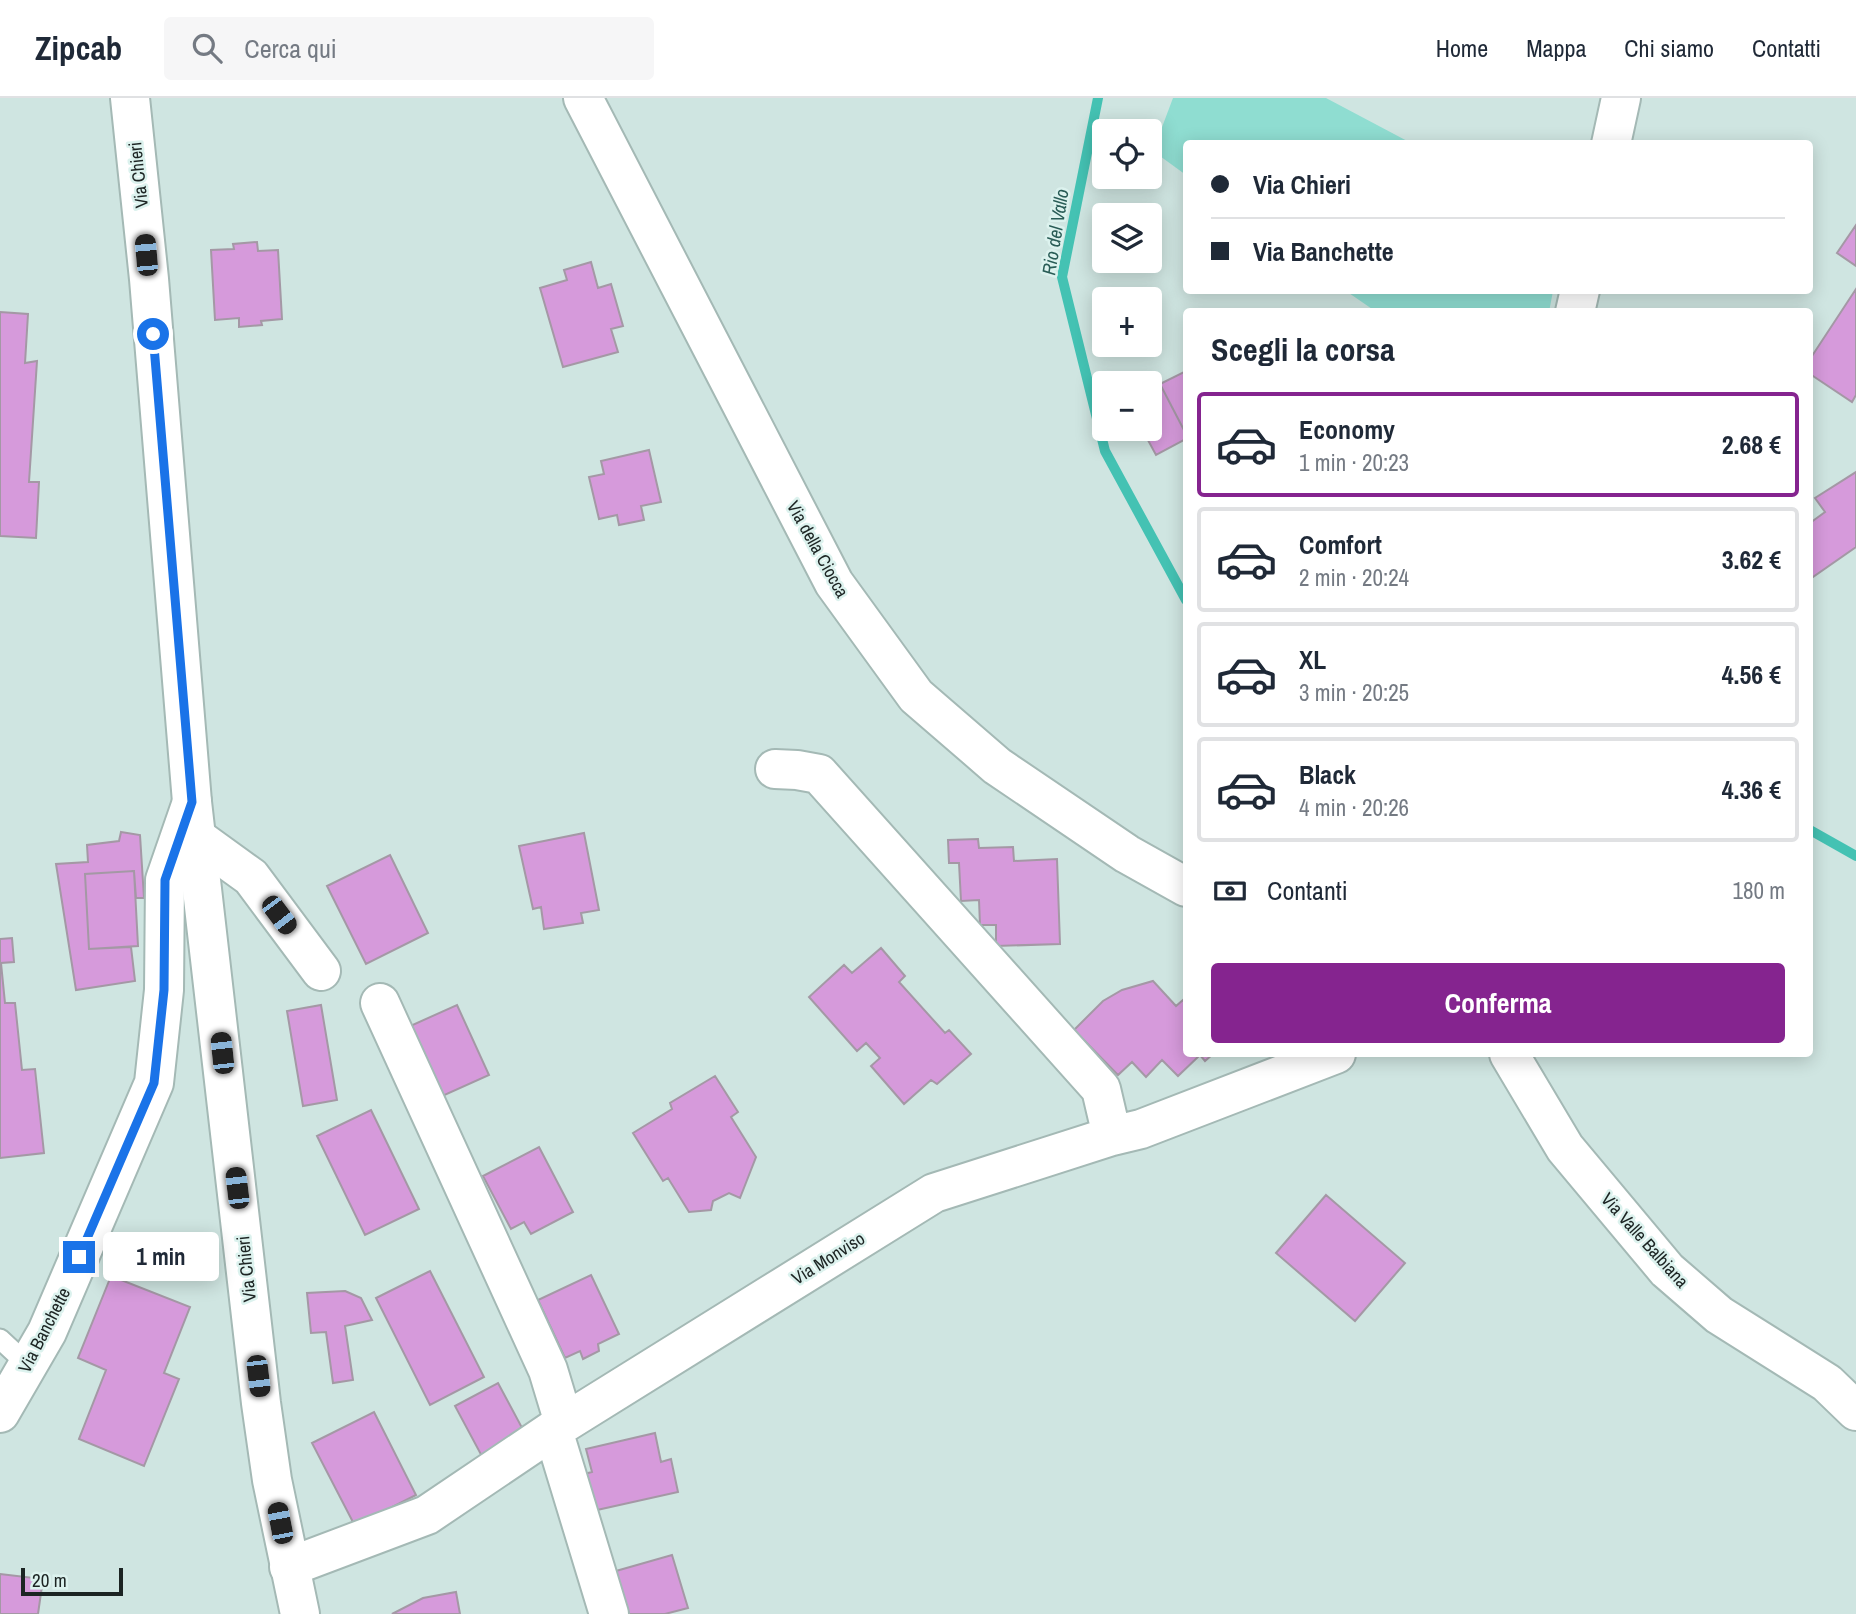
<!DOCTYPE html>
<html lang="it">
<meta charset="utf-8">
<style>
:root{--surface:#fff;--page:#f6f6f7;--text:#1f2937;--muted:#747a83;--line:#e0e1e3;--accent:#85248f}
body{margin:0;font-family:"Archivo Narrow",sans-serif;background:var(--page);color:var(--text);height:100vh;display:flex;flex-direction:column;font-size:26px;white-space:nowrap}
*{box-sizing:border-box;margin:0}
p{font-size:23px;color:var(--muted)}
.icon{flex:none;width:38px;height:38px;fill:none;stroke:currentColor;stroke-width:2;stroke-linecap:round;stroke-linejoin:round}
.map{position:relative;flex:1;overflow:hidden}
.panel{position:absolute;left:1183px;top:210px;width:630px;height:749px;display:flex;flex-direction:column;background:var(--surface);border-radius:7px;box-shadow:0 4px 18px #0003}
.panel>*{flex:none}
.guide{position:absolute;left:1183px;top:42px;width:630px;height:154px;border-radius:7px;box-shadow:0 4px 18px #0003;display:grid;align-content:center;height:154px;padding:0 28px;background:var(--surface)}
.fabs{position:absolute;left:1092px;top:21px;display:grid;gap:14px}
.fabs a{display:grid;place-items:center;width:70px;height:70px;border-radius:7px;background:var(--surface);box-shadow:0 4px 18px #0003;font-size:35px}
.scale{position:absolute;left:21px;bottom:18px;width:102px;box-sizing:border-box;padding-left:7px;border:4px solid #1c2423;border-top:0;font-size:19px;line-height:24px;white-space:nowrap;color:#1c2423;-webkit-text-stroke:5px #dcf2ee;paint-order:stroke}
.end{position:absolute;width:32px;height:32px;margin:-16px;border:9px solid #1a73e8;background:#fff;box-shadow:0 0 0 4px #fff}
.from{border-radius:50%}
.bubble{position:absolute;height:49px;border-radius:7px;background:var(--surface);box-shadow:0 4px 18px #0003;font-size:23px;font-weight:700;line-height:49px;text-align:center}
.car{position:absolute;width:21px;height:42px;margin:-21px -10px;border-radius:9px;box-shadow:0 0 5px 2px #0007;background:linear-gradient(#222 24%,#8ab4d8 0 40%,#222 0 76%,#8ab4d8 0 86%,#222 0)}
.guide b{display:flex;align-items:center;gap:24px;height:66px;font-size:26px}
.guide b+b{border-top:2px solid var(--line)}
.guide i{width:18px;height:18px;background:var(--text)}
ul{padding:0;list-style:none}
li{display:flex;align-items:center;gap:21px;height:105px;margin:0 14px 10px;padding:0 14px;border:4px solid var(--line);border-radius:7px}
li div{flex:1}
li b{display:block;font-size:26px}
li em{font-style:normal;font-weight:700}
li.on{border-color:var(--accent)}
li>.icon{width:63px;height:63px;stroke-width:1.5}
h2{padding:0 28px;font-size:32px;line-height:84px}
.pay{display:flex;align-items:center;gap:18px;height:77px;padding:0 28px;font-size:26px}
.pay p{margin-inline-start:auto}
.primary-button{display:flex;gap:14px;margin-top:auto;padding:14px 28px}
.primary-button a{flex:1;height:80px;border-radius:7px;background:var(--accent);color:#fff;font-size:28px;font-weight:700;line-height:80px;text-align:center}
header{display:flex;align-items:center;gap:42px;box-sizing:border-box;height:98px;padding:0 35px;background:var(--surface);border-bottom:2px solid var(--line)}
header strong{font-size:33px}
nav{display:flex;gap:38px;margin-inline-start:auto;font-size:24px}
.search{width:490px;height:63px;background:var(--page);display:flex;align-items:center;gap:18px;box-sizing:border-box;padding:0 24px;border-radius:7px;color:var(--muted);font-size:26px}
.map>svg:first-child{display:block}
.green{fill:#8fddd1}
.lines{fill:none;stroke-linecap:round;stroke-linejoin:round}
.stream{stroke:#44c2b3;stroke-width:10}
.building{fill:#d69adb;stroke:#a498a5;stroke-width:2}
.lane-casing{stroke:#a4b9b5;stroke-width:23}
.street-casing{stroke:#a4b9b5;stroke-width:42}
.primary-casing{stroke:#a4b9b5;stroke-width:42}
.lane{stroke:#fff;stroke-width:19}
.street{stroke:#fff;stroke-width:38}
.primary{stroke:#fff;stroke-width:38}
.route{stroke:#1a73e8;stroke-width:9}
.labels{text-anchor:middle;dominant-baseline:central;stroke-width:5;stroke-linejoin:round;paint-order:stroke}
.street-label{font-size:18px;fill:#1c2423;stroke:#dcf2ee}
.water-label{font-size:19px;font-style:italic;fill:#295c56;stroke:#dcf2ee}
</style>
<header>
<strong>Zipcab</strong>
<div class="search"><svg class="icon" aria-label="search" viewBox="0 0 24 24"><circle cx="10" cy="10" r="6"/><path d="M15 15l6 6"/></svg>Cerca qui</div>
<nav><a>Home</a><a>Mappa</a><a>Chi siamo</a><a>Contatti</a></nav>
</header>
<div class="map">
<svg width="1856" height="1516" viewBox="0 0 1856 1516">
<rect width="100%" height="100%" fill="#cfe5e1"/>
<!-- green -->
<path class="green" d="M1173,0H1326L1411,45L1186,46V77L1153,53Z
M1346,193H1553L1549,214L1375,213Z"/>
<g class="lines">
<!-- stream -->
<path class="stream" d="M1098,0L1062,179L1105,353L1186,502
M1810,732L1856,758"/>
</g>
<!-- building -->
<path class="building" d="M1856,127V168L1837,155Z
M257,144L258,153L278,152L282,221L261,223L262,227L239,229V220L215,222L211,152L234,151L233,146Z
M591,164L598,190L611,186L623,228L611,231L618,254L563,269L540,190L567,182L564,172Z
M1856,191V297L1852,304L1810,276V261Z
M0,214L28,216L25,265L37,263L29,384H39L36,440L0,438Z
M1186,273V336L1160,286Z
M1160,286L1186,336V341L1156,357L1142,331H1150V291Z
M649,352L661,404L641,408L644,422L619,427L617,417L599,421L589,379L604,376L601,363Z
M1856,374V449L1810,481V425L1825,414L1815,400Z
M121,734L140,737L144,800H136L134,773L85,776L89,851L131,849L135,883L76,892L56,766L88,764L87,747L119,743Z
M584,735L599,812L581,815L583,825L544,831L541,809L533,811L519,748Z
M978,741L979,750L1013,749L1014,763L1057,761L1060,846L996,848V827H980L979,802L961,803L959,765H949L948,742Z
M390,757L428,835L366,866L327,788Z
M134,773L138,848L89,851L85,776Z
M12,840L14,864L1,865L5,905H15L22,972L35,971L44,1055L0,1060V841Z
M881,850L905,878L899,884L945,935L949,932L971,956L937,986L931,982L904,1006L871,968L880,960L866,945L857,953L809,899L844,867L852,875Z
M1153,883L1176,908L1183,902L1186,906V956H1213L1205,963L1200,957L1178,978L1162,962L1146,979L1132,964L1118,977L1074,932L1103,903L1122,892Z
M321,907L337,1002L303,1008L287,913Z
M457,907L489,977L429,1004L397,934Z
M715,978L738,1014L731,1019L756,1059L740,1100L729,1095L713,1103L711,1112L689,1114L668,1080L663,1083L633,1035L672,1011L670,1005Z
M371,1012L419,1111L365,1137L317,1038Z
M539,1049L573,1114L531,1136L524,1124L511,1131L483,1078Z
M1326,1097L1405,1165L1355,1223L1276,1155Z
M430,1173L484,1279L430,1307L376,1200Z
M591,1177L619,1236L598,1246L599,1253L583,1261L580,1253L565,1260L538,1202Z
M111,1178L190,1209L164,1275L179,1281L144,1368L79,1341L106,1272L78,1260Z
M345,1193L361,1200L372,1222L345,1228L353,1282L333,1285L326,1234L311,1235L307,1195Z
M498,1285L528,1341L485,1364L455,1308Z
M374,1314L416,1397L355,1428L312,1345Z
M655,1335L661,1364L671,1361L678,1394L588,1414L580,1377L592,1374L586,1351Z
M672,1457L688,1510L665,1516H629L616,1473Z
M0,1476L43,1481L38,1516H0Z
M456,1494L460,1516H392L423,1500Z"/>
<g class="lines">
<defs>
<path id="lane" d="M0,1241L28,1267"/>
<path id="street" d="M583,0L834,485L916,598L997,668L1127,756L1186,789
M1611,46L1621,0
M1575,214L1580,192
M775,671L797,672L819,676L1101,991L1112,1038
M197,740L251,779L321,873
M380,905L548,1272L564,1325
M1509,956L1565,1050L1667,1172L1719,1217L1827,1285L1856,1313
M0,1315L47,1234L154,985L164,892L165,782L192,704
M553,1332L609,1516
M289,1469L427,1417L553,1332L934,1095L1112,1038L1141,1031L1336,956"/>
<path id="primary" d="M130,0L149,181L192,704L261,1305L272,1382L300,1516"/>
</defs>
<!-- lane casing -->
<use href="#lane" class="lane-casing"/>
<!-- street casing -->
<use href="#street" class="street-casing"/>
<!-- primary casing -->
<use href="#primary" class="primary-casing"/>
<!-- lane -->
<use href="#lane" class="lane"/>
<!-- street -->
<use href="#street" class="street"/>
<!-- primary -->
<use href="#primary" class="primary"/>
</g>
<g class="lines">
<!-- route -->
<path class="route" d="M79,1159L154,985L164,892L165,782L192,704L153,236"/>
</g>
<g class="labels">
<!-- street labels -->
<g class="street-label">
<text transform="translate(138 77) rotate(-96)">Via Chieri</text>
<text transform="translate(818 451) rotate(61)">Via della Ciocca</text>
<text transform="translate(1645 1142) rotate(48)">Via Valle Balbiana</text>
<text transform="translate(828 1160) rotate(-32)">Via Monviso</text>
<text transform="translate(246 1171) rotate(-96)">Via Chieri</text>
<text transform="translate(44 1232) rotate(-63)">Via Banchette</text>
</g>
<!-- water labels -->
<g class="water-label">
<text transform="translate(1055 134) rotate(-81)">Rio del Vallo</text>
</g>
</g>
</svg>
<div class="fabs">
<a><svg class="icon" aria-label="locate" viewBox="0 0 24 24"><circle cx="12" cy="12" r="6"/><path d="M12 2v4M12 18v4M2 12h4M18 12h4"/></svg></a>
<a><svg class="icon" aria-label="layers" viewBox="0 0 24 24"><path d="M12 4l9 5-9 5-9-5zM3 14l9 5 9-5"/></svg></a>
<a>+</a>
<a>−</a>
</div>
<div class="scale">20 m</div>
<i class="end from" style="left:153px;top:236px"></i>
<i class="end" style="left:79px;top:1159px"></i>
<div class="bubble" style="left:103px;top:1134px;width:116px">1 min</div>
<i class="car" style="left:146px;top:157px;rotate:355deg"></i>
<i class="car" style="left:279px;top:817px;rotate:143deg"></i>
<i class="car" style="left:222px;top:955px;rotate:354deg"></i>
<i class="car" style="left:237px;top:1090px;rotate:353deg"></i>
<i class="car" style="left:258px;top:1278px;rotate:173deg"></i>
<i class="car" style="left:280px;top:1425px;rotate:349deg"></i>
<div class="guide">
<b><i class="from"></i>Via Chieri</b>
<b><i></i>Via Banchette</b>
</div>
<section class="panel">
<h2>Scegli la corsa</h2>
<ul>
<li class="on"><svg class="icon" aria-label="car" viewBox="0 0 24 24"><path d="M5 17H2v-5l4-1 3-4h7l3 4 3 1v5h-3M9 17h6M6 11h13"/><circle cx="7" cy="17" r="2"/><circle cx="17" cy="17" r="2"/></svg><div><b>Economy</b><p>1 min · 20:23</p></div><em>2.68 €</em></li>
<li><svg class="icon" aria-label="car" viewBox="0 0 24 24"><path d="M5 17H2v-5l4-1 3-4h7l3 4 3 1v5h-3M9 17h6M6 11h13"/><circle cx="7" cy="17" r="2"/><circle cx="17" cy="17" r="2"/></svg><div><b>Comfort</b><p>2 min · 20:24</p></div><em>3.62 €</em></li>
<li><svg class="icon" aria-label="car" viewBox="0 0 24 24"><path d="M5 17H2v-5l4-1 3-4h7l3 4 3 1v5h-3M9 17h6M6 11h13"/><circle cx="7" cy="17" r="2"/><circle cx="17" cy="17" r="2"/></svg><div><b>XL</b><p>3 min · 20:25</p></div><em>4.56 €</em></li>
<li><svg class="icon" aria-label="car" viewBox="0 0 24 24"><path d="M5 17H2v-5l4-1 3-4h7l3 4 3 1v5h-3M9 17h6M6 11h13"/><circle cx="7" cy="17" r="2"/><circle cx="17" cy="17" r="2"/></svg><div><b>Black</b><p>4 min · 20:26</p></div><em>4.36 €</em></li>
</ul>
<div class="pay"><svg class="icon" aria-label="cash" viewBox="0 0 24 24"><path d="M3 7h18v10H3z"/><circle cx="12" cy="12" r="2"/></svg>Contanti<p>180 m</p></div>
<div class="primary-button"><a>Conferma</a></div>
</section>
</div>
